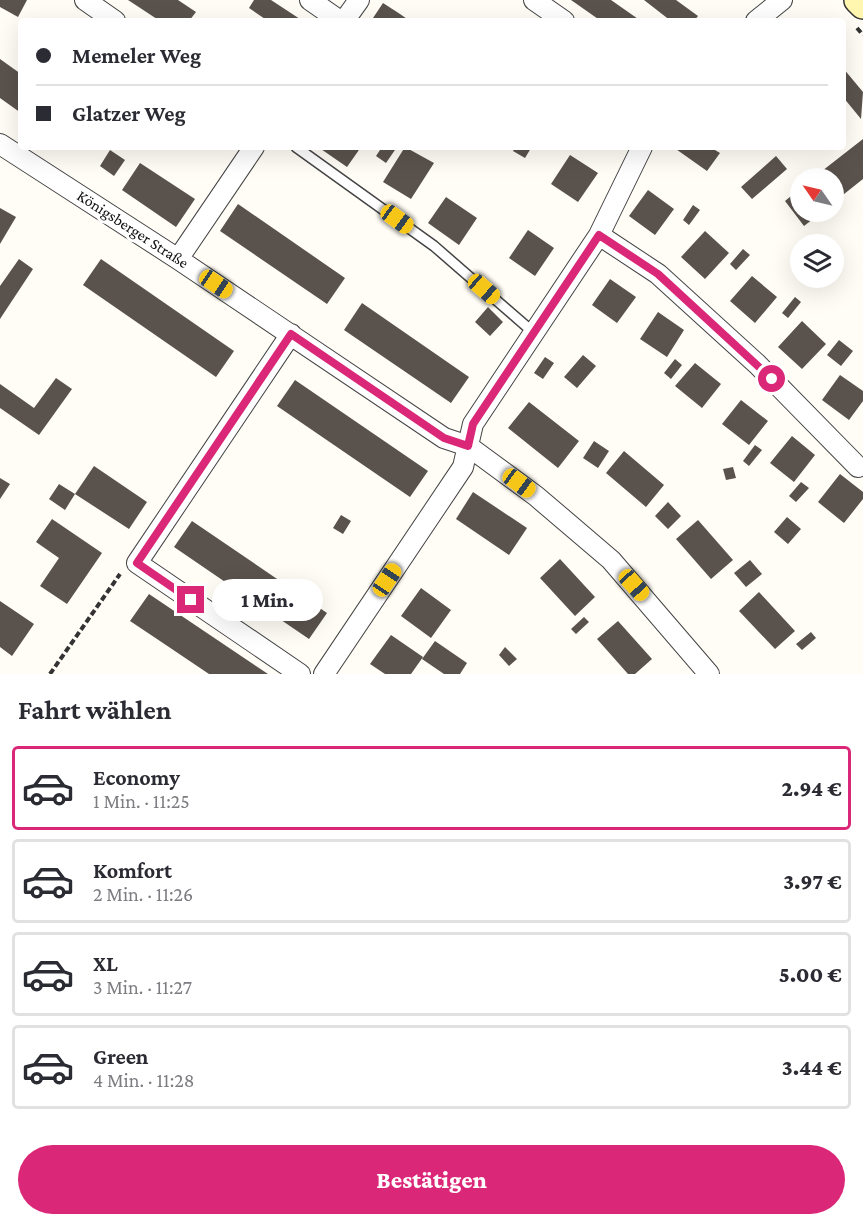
<!DOCTYPE html>
<html lang="de">
<meta charset="utf-8">
<style>
:root{--surface:#fff;--page:#f7f7f7;--text:#2b2b33;--muted:#7c7c81;--line:#e1e1e2;--accent:#db2777}
body{margin:0;font-family:"Crimson Pro",serif;background:var(--page);color:var(--text);height:100vh;display:flex;flex-direction:column;font-size:22px;white-space:nowrap}
*{box-sizing:border-box;margin:0}
p{font-size:20px;color:var(--muted)}
.icon{flex:none;width:33px;height:33px;fill:none;stroke:currentColor;stroke-width:2;stroke-linecap:round;stroke-linejoin:round}
.map{position:relative;height:674px;overflow:hidden}
.panel{display:flex;flex-direction:column;background:var(--surface);flex:1}
.panel>*{flex:none}
.guide{position:absolute;left:18px;top:18px;width:828px;height:132px;border-radius:6px;box-shadow:0 6px 24px #0002;display:grid;align-content:center;height:132px;padding:0 18px;background:var(--surface)}
.needle{width:39px;rotate:304deg}
.controls{position:absolute;left:790px;top:168px;display:grid;gap:12px}
.controls a{display:grid;place-items:center;width:54px;height:54px;border-radius:50%;background:var(--surface);box-shadow:0 6px 24px #0002;font-size:30px}
.end{position:absolute;width:27px;height:27px;margin:-14px;border:8px solid #db2777;background:#fff;box-shadow:0 0 0 3px #fff}
.from{border-radius:50%}
.bubble{position:absolute;height:42px;border-radius:21px;background:var(--surface);box-shadow:0 6px 24px #0002;font-size:20px;font-weight:800;line-height:42px;text-align:center}
.car{position:absolute;width:18px;height:36px;margin:-18px -9px;border-radius:8px;box-shadow:0 0 4px 2px #0007;background:linear-gradient(#f5c518 24%,#345 0 40%,#f5c518 0 76%,#345 0 86%,#f5c518 0)}
.guide b{display:flex;align-items:center;gap:21px;height:57px;font-size:22px}
.guide b+b{border-top:2px solid var(--line)}
.guide i{width:15px;height:15px;background:var(--text)}
ul{padding:0;list-style:none}
li{display:flex;align-items:center;gap:18px;height:84px;margin:0 12px 9px;padding:0 6px;border:3px solid var(--line);border-radius:6px}
li div{flex:1}
li b{display:block;font-size:22px}
li em{font-style:normal;font-weight:800}
li.current{border-color:var(--accent)}
li>.icon{width:54px;height:54px;stroke-width:1.5}
h2{padding:0 18px;font-size:27px;line-height:72px}
.action{display:flex;gap:12px;margin-top:auto;padding:12px 18px}
.action a{flex:1;height:69px;border-radius:36px;background:var(--accent);color:#fff;font-size:24px;font-weight:800;line-height:69px;text-align:center}
.map>svg:first-child{display:block}
.building{fill:#5a524d}
.lines{fill:none;stroke-linecap:round;stroke-linejoin:round}
.lane-casing{stroke:#444;stroke-width:12}
.street-casing{stroke:#444;stroke-width:22}
.secondary-casing{stroke:#333;stroke-width:30}
.path{stroke:#333;stroke-width:4;stroke-dasharray:6 3;stroke-linecap:butt}
.lane{stroke:#fff;stroke-width:9}
.street{stroke:#fff;stroke-width:20}
.secondary{stroke:#fff6b0;stroke-width:27}
.route{stroke:#db2777;stroke-width:8}
.labels{text-anchor:middle;dominant-baseline:central;stroke-width:6;stroke-linejoin:round;paint-order:stroke}
.street-label{font-size:16px;fill:#111;stroke:#fff}
</style>
<div class="map">
<svg width="863" height="674" viewBox="0 0 863 674">
<rect width="100%" height="100%" fill="#fffdf5"/>
<!-- building -->
<path class="building" d="M0,0H27L18,17L0,7Z
M128,0H178L196,12L189,21H160Z
M254,0H271L303,21H268L249,8Z
M571,0H611L641,21H601Z
M644,0H676L698,16L694,21H671Z
M383,3L400,14L410,21H371Z
M0,59L21,74V113L0,98Z
M843,68L863,92L861,119L843,97Z
M863,139V179L834,202V178H813Z
M318,147H361L347,167Z
M382,147H397L386,163L376,156Z
M405,147L434,163L411,199L383,182Z
M515,147H529L531,148L525,158L513,151Z
M673,147H710L720,153L707,171Z
M110,150L125,160L114,176L100,166Z
M570,155L598,173L578,202L551,184Z
M776,156L787,169L752,199L741,187Z
M140,163L195,199L176,227L122,190Z
M801,188V212H822L804,226L785,201Z
M648,190L674,209L655,235L629,216Z
M446,197L477,218L459,245L428,223Z
M238,204L345,278L327,304L220,231Z
M693,205L700,210L689,225L683,220Z
M0,208L16,217L0,244Z
M528,230L554,248L535,276L509,258Z
M705,231L729,253L705,279L681,257Z
M743,249L750,255L736,270L730,264Z
M19,259L33,269L0,319V286Z
M101,259L234,351L216,377L83,285Z
M752,276L777,297L755,323L730,301Z
M610,279L636,297L617,323L592,305Z
M795,297L801,302L788,318L782,313Z
M362,303L469,377L451,403L344,330Z
M488,307L503,322L490,336L475,322Z
M658,312L684,330L667,357L640,339Z
M802,321L826,344L802,369L778,347Z
M839,340L853,351L841,366L827,355Z
M583,355L596,366L577,388L564,377Z
M545,357L554,363L543,379L534,373Z
M675,359L682,365L671,379L664,373Z
M695,363L721,384L702,408L675,386Z
M840,375L863,391V401L849,420L822,400Z
M56,378L72,389L39,435L0,408V384L34,408Z
M295,380L428,471L410,497L277,406Z
M741,400L768,421L749,445L722,424Z
M529,402L579,441L558,468L508,428Z
M792,436L815,455L794,482L770,463Z
M594,441L609,451L598,468L583,458Z
M755,445L762,450L749,466L743,461Z
M624,451L664,485L646,507L606,473Z
M94,466L147,502L129,529L75,494Z
M733,467L736,478L726,480L723,469Z
M840,474L863,492V499L844,523L818,502Z
M0,478L10,484L0,499Z
M801,482L809,488L796,502L789,496Z
M59,484L75,494L65,510L49,499Z
M473,492L527,528L509,555L456,519Z
M668,502L681,516L668,529L655,516Z
M341,515L351,521L343,534L333,528Z
M787,517L801,529L788,544L774,532Z
M52,519L102,553L67,604L40,586L59,558L36,542Z
M698,520L733,560L711,579L676,539Z
M192,521L327,613L309,639L174,547Z
M560,559L595,597L575,616L540,578Z
M750,560L762,574L746,587L734,573Z
M421,588L451,610L431,638L401,616Z
M759,592L795,631L775,649L739,611Z
M149,594L256,666L268,674H209L157,639L130,621Z
M0,601L34,624L12,656L0,647Z
M584,617L589,622L576,634L571,629Z
M618,621L652,659L635,674H628L597,639Z
M811,632L816,638L802,650L796,644Z
M391,635L423,657L411,674H385L370,664Z
M435,641L467,663L460,674H444L422,659Z
M505,647L517,659L509,666L499,655Z"/>
<g class="lines">
<defs>
<path id="lane" d="M296,147L434,246L534,333"/>
<path id="street" d="M85,0L115,21
M310,0L340,21
M534,0L564,21
M344,21L359,0
M756,21L782,0
M0,144L178,259L444,438L468,446L536,496L611,560L709,674
M599,235L658,274L757,364L858,467
M178,259L254,147
M291,334L137,563L300,674
M324,674L463,467L473,424L599,235L642,147"/>
<path id="secondary" d="M858,0L863,5"/>
</defs>
<!-- lane casing -->
<use href="#lane" class="lane-casing"/>
<!-- street casing -->
<use href="#street" class="street-casing"/>
<!-- secondary casing -->
<use href="#secondary" class="secondary-casing"/>
<!-- path -->
<path class="path" d="M857,28L863,35
M50,674L120,574"/>
<!-- lane -->
<use href="#lane" class="lane"/>
<!-- street -->
<use href="#street" class="street"/>
<!-- secondary -->
<use href="#secondary" class="secondary"/>
</g>
<g class="lines">
<!-- route -->
<path class="route" d="M191,600L137,563L291,334L444,438L468,446L473,424L599,235L658,274L772,379"/>
</g>
<g class="labels">
<!-- street labels -->
<g class="street-label">
<text transform="translate(133 229) rotate(33)">Königsberger Straße</text>
</g>
</g>
</svg>
<div class="controls">
<a><svg class="needle" viewBox="-14 -14 28 28"><path d="M0-13l5 13h-10z" fill="#e53935"/><path d="M0 13l5-13h-10z" fill="#7c7c81"/></svg></a>
<a><svg class="icon" aria-label="layers" viewBox="0 0 24 24"><path d="M12 4l9 5-9 5-9-5zM3 14l9 5 9-5"/></svg></a>
</div>
<i class="end from" style="left:772px;top:379px"></i>
<i class="end" style="left:191px;top:600px"></i>
<div class="bubble" style="left:212px;top:579px;width:111px">1 Min.</div>
<i class="car" style="left:397px;top:219px;rotate:126deg"></i>
<i class="car" style="left:216px;top:284px;rotate:124deg"></i>
<i class="car" style="left:484px;top:289px;rotate:131deg"></i>
<i class="car" style="left:519px;top:483px;rotate:126deg"></i>
<i class="car" style="left:387px;top:580px;rotate:34deg"></i>
<i class="car" style="left:634px;top:585px;rotate:138deg"></i>
<div class="guide">
<b><i class="from"></i>Memeler Weg</b>
<b><i></i>Glatzer Weg</b>
</div>
</div>
<section class="panel">
<h2>Fahrt wählen</h2>
<ul>
<li class="current"><svg class="icon" aria-label="car" viewBox="0 0 24 24"><path d="M5 17H2v-5l4-1 3-4h7l3 4 3 1v5h-3M9 17h6M6 11h13"/><circle cx="7" cy="17" r="2"/><circle cx="17" cy="17" r="2"/></svg><div><b>Economy</b><p>1 Min. · 11:25</p></div><em>2.94 €</em></li>
<li><svg class="icon" aria-label="car" viewBox="0 0 24 24"><path d="M5 17H2v-5l4-1 3-4h7l3 4 3 1v5h-3M9 17h6M6 11h13"/><circle cx="7" cy="17" r="2"/><circle cx="17" cy="17" r="2"/></svg><div><b>Komfort</b><p>2 Min. · 11:26</p></div><em>3.97 €</em></li>
<li><svg class="icon" aria-label="car" viewBox="0 0 24 24"><path d="M5 17H2v-5l4-1 3-4h7l3 4 3 1v5h-3M9 17h6M6 11h13"/><circle cx="7" cy="17" r="2"/><circle cx="17" cy="17" r="2"/></svg><div><b>XL</b><p>3 Min. · 11:27</p></div><em>5.00 €</em></li>
<li><svg class="icon" aria-label="car" viewBox="0 0 24 24"><path d="M5 17H2v-5l4-1 3-4h7l3 4 3 1v5h-3M9 17h6M6 11h13"/><circle cx="7" cy="17" r="2"/><circle cx="17" cy="17" r="2"/></svg><div><b>Green</b><p>4 Min. · 11:28</p></div><em>3.44 €</em></li>
</ul>
<div class="action"><a>Bestätigen</a></div>
</section>
